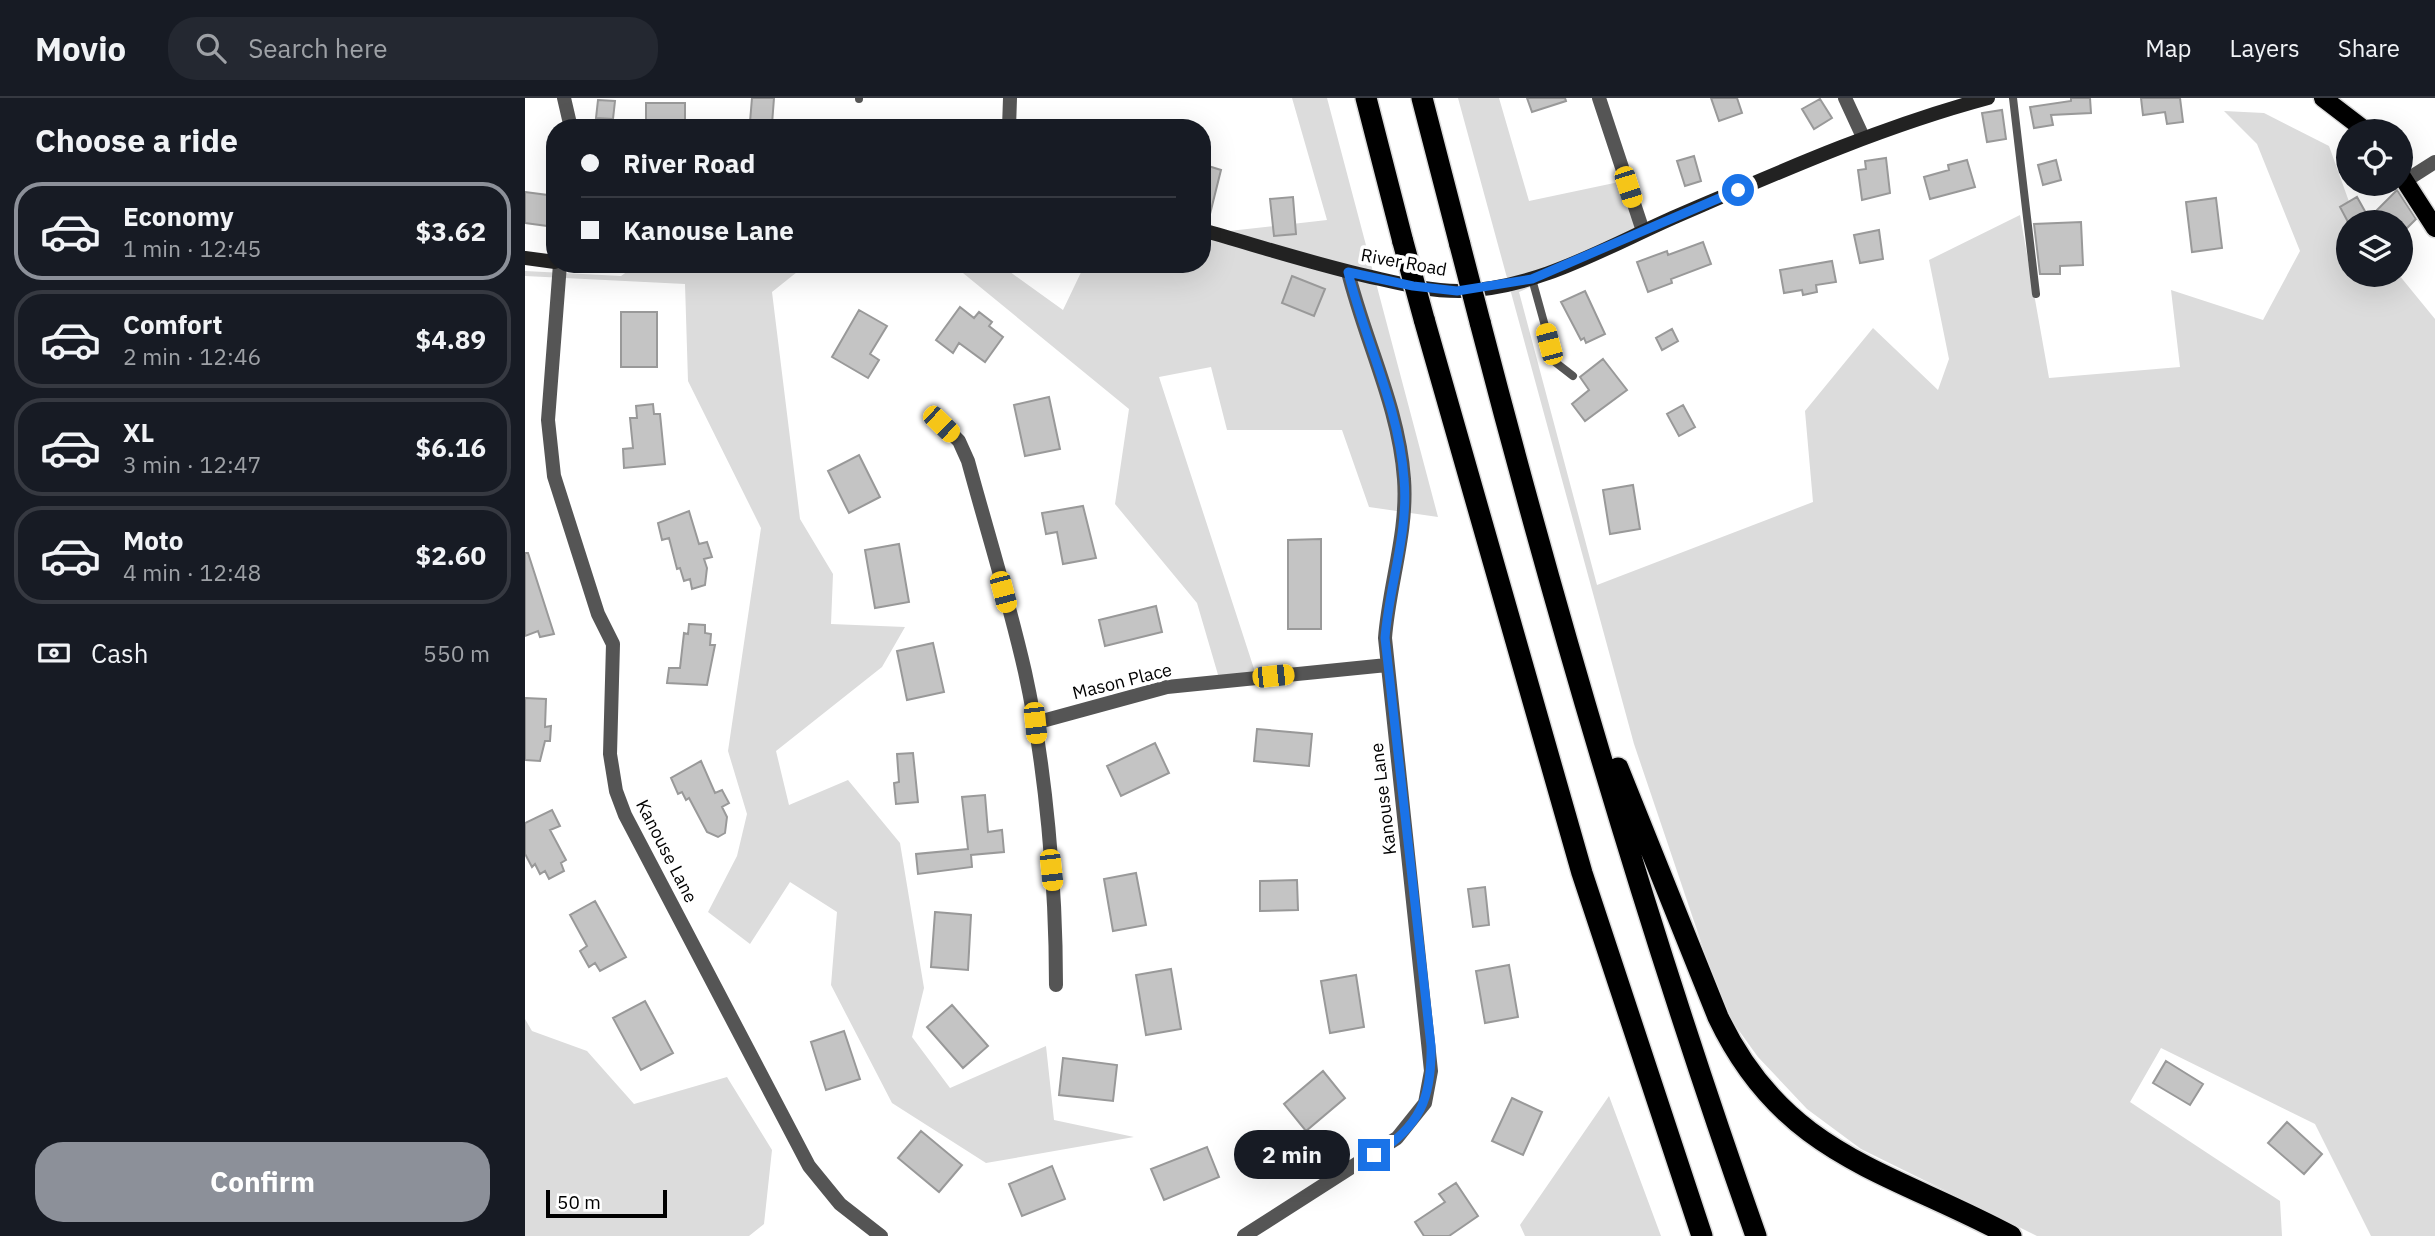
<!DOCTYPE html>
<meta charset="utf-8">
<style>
:root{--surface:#171b24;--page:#242831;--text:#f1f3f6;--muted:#9ea1a6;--line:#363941;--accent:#8c9099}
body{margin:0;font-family:"IBM Plex Sans",sans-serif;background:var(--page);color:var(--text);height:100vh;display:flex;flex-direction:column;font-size:26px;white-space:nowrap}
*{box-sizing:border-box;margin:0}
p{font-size:23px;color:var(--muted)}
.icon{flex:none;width:38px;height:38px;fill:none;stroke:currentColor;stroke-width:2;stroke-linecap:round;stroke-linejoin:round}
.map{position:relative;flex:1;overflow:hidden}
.sheet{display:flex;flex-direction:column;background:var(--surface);width:525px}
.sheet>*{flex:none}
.hud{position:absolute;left:21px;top:21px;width:665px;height:154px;border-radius:28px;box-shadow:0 7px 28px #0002;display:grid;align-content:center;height:154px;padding:0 35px;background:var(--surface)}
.controls{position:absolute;left:1811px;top:21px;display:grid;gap:14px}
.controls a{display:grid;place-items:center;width:77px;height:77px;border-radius:50%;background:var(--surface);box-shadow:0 7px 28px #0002;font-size:35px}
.scale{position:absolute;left:21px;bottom:18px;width:121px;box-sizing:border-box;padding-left:7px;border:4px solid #000;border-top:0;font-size:19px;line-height:24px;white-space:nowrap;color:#000;-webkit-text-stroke:5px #fff;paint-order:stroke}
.end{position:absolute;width:32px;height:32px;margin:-16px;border:9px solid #1a73e8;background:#fff;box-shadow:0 0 0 4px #fff}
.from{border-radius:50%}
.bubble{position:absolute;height:49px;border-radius:24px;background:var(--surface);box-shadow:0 7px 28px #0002;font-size:23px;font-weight:800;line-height:49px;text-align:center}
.car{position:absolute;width:21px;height:42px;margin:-21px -10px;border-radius:9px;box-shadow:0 0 5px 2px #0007;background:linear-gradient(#f5c518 24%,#345 0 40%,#f5c518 0 76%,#345 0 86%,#f5c518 0)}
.hud b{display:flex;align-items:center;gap:24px;height:66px;font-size:26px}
.hud b+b{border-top:2px solid var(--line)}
.hud i{width:18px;height:18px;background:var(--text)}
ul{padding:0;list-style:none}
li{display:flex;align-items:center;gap:21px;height:98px;margin:0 14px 10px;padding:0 21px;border:4px solid var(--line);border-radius:28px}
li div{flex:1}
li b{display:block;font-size:26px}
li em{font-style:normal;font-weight:800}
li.selected{border-color:var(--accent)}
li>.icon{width:63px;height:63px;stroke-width:1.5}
h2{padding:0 35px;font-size:32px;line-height:84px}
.pay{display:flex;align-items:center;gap:18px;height:77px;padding:0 35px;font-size:26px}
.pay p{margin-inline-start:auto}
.primary-button{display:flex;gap:14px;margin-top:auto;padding:14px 35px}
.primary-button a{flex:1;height:80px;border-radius:28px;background:var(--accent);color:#fff;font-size:28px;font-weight:800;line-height:80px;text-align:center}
header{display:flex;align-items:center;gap:42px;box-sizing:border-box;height:98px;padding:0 35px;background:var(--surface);border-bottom:2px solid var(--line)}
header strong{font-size:33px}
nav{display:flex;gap:38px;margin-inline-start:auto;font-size:24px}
.search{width:490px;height:63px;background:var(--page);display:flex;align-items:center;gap:18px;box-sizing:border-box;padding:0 24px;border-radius:28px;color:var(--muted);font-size:26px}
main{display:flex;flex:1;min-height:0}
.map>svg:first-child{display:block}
.green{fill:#dcdcdc}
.building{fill:#c4c4c4;stroke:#999;stroke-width:2}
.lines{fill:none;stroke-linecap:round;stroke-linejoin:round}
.primary-casing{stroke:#dbdbdb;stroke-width:21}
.highway-casing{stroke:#dbdbdb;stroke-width:24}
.lane{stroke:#555;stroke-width:8}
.street{stroke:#555;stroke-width:14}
.secondary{stroke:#222;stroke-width:14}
.primary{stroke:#000;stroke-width:18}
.highway{stroke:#000;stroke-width:21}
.highway-bridge-casing{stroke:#dbdbdb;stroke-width:24;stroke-linecap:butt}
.highway-bridge{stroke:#000;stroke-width:21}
.route{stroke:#1a73e8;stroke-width:9}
.labels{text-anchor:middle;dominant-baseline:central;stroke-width:7;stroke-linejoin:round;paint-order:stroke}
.street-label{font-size:18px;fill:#000;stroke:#fff}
</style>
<header>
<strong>Movio</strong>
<div class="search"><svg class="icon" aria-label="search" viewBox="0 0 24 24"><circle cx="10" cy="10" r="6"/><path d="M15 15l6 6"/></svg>Search here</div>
<nav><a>Map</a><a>Layers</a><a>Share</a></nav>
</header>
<main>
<section class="sheet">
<h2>Choose a ride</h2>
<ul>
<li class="selected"><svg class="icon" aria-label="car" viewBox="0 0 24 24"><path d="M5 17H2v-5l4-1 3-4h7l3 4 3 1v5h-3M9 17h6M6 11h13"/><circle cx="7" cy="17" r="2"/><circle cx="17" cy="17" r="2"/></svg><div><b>Economy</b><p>1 min · 12:45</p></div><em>$3.62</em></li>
<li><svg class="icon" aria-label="car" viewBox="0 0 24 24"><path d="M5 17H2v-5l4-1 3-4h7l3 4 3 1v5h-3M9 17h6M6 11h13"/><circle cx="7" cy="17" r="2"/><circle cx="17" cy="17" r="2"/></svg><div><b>Comfort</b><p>2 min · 12:46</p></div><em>$4.89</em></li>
<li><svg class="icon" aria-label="car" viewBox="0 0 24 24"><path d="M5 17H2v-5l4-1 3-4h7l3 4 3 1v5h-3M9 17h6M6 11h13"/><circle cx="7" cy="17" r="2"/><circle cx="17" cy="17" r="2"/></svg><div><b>XL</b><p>3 min · 12:47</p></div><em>$6.16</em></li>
<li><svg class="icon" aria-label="car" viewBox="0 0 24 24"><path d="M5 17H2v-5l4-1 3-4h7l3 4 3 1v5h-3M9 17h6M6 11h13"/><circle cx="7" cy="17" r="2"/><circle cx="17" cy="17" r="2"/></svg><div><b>Moto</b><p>4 min · 12:48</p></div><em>$2.60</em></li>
</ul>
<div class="pay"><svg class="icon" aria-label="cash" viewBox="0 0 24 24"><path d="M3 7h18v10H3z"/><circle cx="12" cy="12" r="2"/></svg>Cash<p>550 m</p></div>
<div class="primary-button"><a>Confirm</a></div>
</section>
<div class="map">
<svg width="1910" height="1138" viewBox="0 0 1910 1138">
<rect width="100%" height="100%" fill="#fff"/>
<!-- green -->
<path class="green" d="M767,0H802L913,419L844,409L817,332H702L686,269L634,279L732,580L696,587L672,505L590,406L604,311L427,166H474L538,212L560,166H677V136L802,122Z
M933,0H974L1004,103L1094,84L1116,141L994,194L1072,487L1288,404L1280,313L1348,230L1413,292L1424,261L1404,162L1495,117L1524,280L1655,269L1646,192L1738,222L1775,153L1732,46L1699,13L1739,15L1804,48L1827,112L1835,124H1824V177H1874L1910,221V1138H1846L1790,1026L1636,950L1605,1004L1755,1103L1757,1138H1512L1336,1051L1282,1011L1233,959L1199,912L1109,646Z
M113,166H282L247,194L275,421L308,476L306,526L380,529L357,569L251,653L264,707L323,682L375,745L399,890L387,939L425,990L521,948L529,1022L609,1039L461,1065L367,1005L306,887L312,814L265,784L225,846L183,814L212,758L222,716L203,653L236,430L163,283L160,186L0,178V173L96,178Z
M0,921L7,933L62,953L109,1006L202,979L247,1052L239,1126L224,1138H0Z
M1084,998L1136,1138H1000L995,1127Z"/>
<!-- building -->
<path class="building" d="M227,0H249L247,26L225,24Z
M1002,0H1040L1041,3L1007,14Z
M1186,0H1212L1217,15L1194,23Z
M1546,0H1565L1566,15L1526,17L1528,27L1509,30L1505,9L1546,3Z
M1616,0H1655L1658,24L1642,26L1640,14L1618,17Z
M1295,1L1307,20L1289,31L1277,11Z
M73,2L90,3L88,21L71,20Z
M121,5H160V29L121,28Z
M1477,12L1481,41L1462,44L1457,15Z
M1169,58L1176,83L1160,88L1152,63Z
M1361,60L1365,95L1337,102L1333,72L1341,71L1340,63Z
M1442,62L1450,89L1405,101L1399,79L1424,72L1423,67Z
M1531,62L1536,82L1518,87L1513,67Z
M680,67L696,72L683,124L677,123V80Z
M1872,92L1891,121L1876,136V124H1856L1848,116Z
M0,94L30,98V129L0,125Z
M768,99L771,136L749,138L745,101Z
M1832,99L1846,124H1823L1815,109Z
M1691,100L1697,150L1667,154L1661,104Z
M1556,124L1558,167L1535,168V176H1515L1509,126Z
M1354,132L1358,161L1335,165L1329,137Z
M1178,144L1186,166L1146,181L1147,185L1123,194L1112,164L1142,153L1143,157Z
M1307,163L1311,184L1291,187L1292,194L1278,197L1277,192L1259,195L1255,172Z
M767,178L800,191L789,218L757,205Z
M1060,193L1080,236L1061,245L1059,240L1056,242L1036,204Z
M435,209L449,220L454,214L467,224L464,228L478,239L460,264L434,245L428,255L411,242Z
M334,212L362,228L345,256L354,262L343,280L307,259Z
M96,214H132V269H96Z
M1147,231L1153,243L1137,252L1131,240Z
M1078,261L1102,292L1060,323L1047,306L1064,292L1055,279Z
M524,299L535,351L500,358L489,307Z
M128,306L129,316H135L140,366L99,370L98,351L108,350L105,320H112L111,308Z
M1158,307L1170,329L1154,338L1142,316Z
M334,357L355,399L324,415L303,373Z
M1108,387L1115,431L1085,436L1078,392Z
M558,408L571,460L538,466L532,434L521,436L517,415Z
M164,413L174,446L182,444L187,459L179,461L182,470L180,487L167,491L165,481L159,483L155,470L152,471L144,440L137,442L133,425Z
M796,441V531H763V442Z
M374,446L384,504L350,510L340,452Z
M0,455H3L29,536L15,539L13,533L0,538Z
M631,508L637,534L580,548L574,522Z
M164,526L180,527V535L186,536L185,547H190L182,587L142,585L144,570H155L159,535L163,536Z
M408,545L419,594L382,602L372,553Z
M0,600L21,601L20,629L26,628L25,643H20L15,663L0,662Z
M732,631L787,636L784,668L729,663Z
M630,645L644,675L596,698L582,668Z
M388,655L393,704L371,706L369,685L374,684L372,656Z
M176,663L190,695L197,692L204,705L197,709L202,719L200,735L193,739L182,734L164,700L161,702L157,694L153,696L146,680Z
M460,697L463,734L477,732L479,754L446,757L447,769L393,776L391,756L443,751L437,699Z
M27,712L35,728L25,732L41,762L36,765L39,773L24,781L20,773L15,776L10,766L7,769L0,756V725Z
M611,775L621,827L588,833L579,781Z
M772,782L773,812L735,813V783Z
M960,789L964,827L948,829L943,791Z
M70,803L101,859L75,873L70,865L64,869L55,853L62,848L45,817Z
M410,814L446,817L443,872L406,869Z
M984,867L993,919L960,925L951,873Z
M646,871L656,931L621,937L611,877Z
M831,877L839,929L805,935L796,883Z
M120,903L148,955L116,972L88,920Z
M427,907L463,948L438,970L402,929Z
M319,933L335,981L301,992L286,944Z
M538,960L592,967L588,1003L534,997Z
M1641,963L1678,986L1665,1007L1628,985Z
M798,973L820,1000L781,1033L759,1006Z
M987,1000L1017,1014L998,1057L967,1043Z
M1762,1024L1797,1056L1779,1076L1743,1045Z
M396,1033L437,1067L414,1094L373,1060Z
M682,1049L694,1079L639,1102L626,1071Z
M527,1068L540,1101L497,1118L484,1086Z
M931,1085L953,1118L924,1138H899L890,1124L920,1104L914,1096Z"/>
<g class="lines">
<defs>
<path id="primary" d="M1798,0L1841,33
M1876,77L1910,130"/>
<path id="highway" d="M841,0L878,144
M897,0L935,147
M899,221L1057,775L1177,1138
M955,224C1035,532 1125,838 1231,1138
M1093,670L1193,919C1259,1058 1363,1072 1486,1138"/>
</defs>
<!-- primary casing -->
<use href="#primary" class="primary-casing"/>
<!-- highway casing -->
<use href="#highway" class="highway-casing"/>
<!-- lane -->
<path class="lane" d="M334,0V1
M1488,0L1511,196
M1007,181L1030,264L1048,278"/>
<!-- street -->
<path class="street" d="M39,0L46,30
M1074,0L1118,133
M1320,0L1338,39
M484,30L485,0
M1880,83L1910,64
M35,166L23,322L29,378L73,516L88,546L85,656L91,693L100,717L284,1068L315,1106L356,1138
M417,326L434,343L443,363C462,433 484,503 500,574C521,670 531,788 531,887
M510,625L642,589L862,567
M719,1138L872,1040L900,1005L906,973L860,540C864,487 883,434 879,381C874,309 840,243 823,174"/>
<!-- secondary -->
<path class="secondary" d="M677,132C737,149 795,168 855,181C881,187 907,193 934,193C1013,191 1081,149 1152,118C1254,74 1355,29 1463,0
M0,160L30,164"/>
<!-- primary -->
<use href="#primary" class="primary"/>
<!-- highway -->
<use href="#highway" class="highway"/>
<defs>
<path id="highway-bridge" d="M878,144L899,221
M935,147L955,224"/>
</defs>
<!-- highway-bridge casing -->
<use href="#highway-bridge" class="highway-bridge-casing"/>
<!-- highway-bridge -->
<use href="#highway-bridge" class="highway-bridge"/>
</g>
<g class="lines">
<!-- route -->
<path class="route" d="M849,1057C895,1029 907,1000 906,948L860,540C864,488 884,434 879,381C874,309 840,243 823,174L888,188L932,193L1007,181L1213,92"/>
</g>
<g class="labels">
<!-- street labels -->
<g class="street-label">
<text transform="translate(879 164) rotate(10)">River Road</text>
<text transform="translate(597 583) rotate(-14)">Mason Place</text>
<text transform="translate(858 701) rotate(-97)">Kanouse Lane</text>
<text transform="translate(142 753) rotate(63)">Kanouse Lane</text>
</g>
</g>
</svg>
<div class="controls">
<a><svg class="icon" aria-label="locate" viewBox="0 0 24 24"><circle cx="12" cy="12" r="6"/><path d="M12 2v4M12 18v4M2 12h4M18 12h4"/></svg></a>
<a><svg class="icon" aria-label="layers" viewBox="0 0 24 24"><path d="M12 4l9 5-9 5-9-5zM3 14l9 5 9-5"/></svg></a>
</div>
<div class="scale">50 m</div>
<i class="end from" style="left:1213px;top:92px"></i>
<i class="end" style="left:849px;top:1057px"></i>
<div class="bubble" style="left:709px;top:1032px;width:116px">2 min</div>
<i class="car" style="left:1103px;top:89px;rotate:162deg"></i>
<i class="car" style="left:1024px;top:246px;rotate:345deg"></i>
<i class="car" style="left:416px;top:326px;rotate:134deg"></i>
<i class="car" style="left:478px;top:494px;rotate:165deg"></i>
<i class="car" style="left:748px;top:578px;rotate:84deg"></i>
<i class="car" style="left:510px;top:625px;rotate:174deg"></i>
<i class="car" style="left:526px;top:772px;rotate:174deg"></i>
<div class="hud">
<b><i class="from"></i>River Road</b>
<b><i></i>Kanouse Lane</b>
</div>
</div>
</main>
